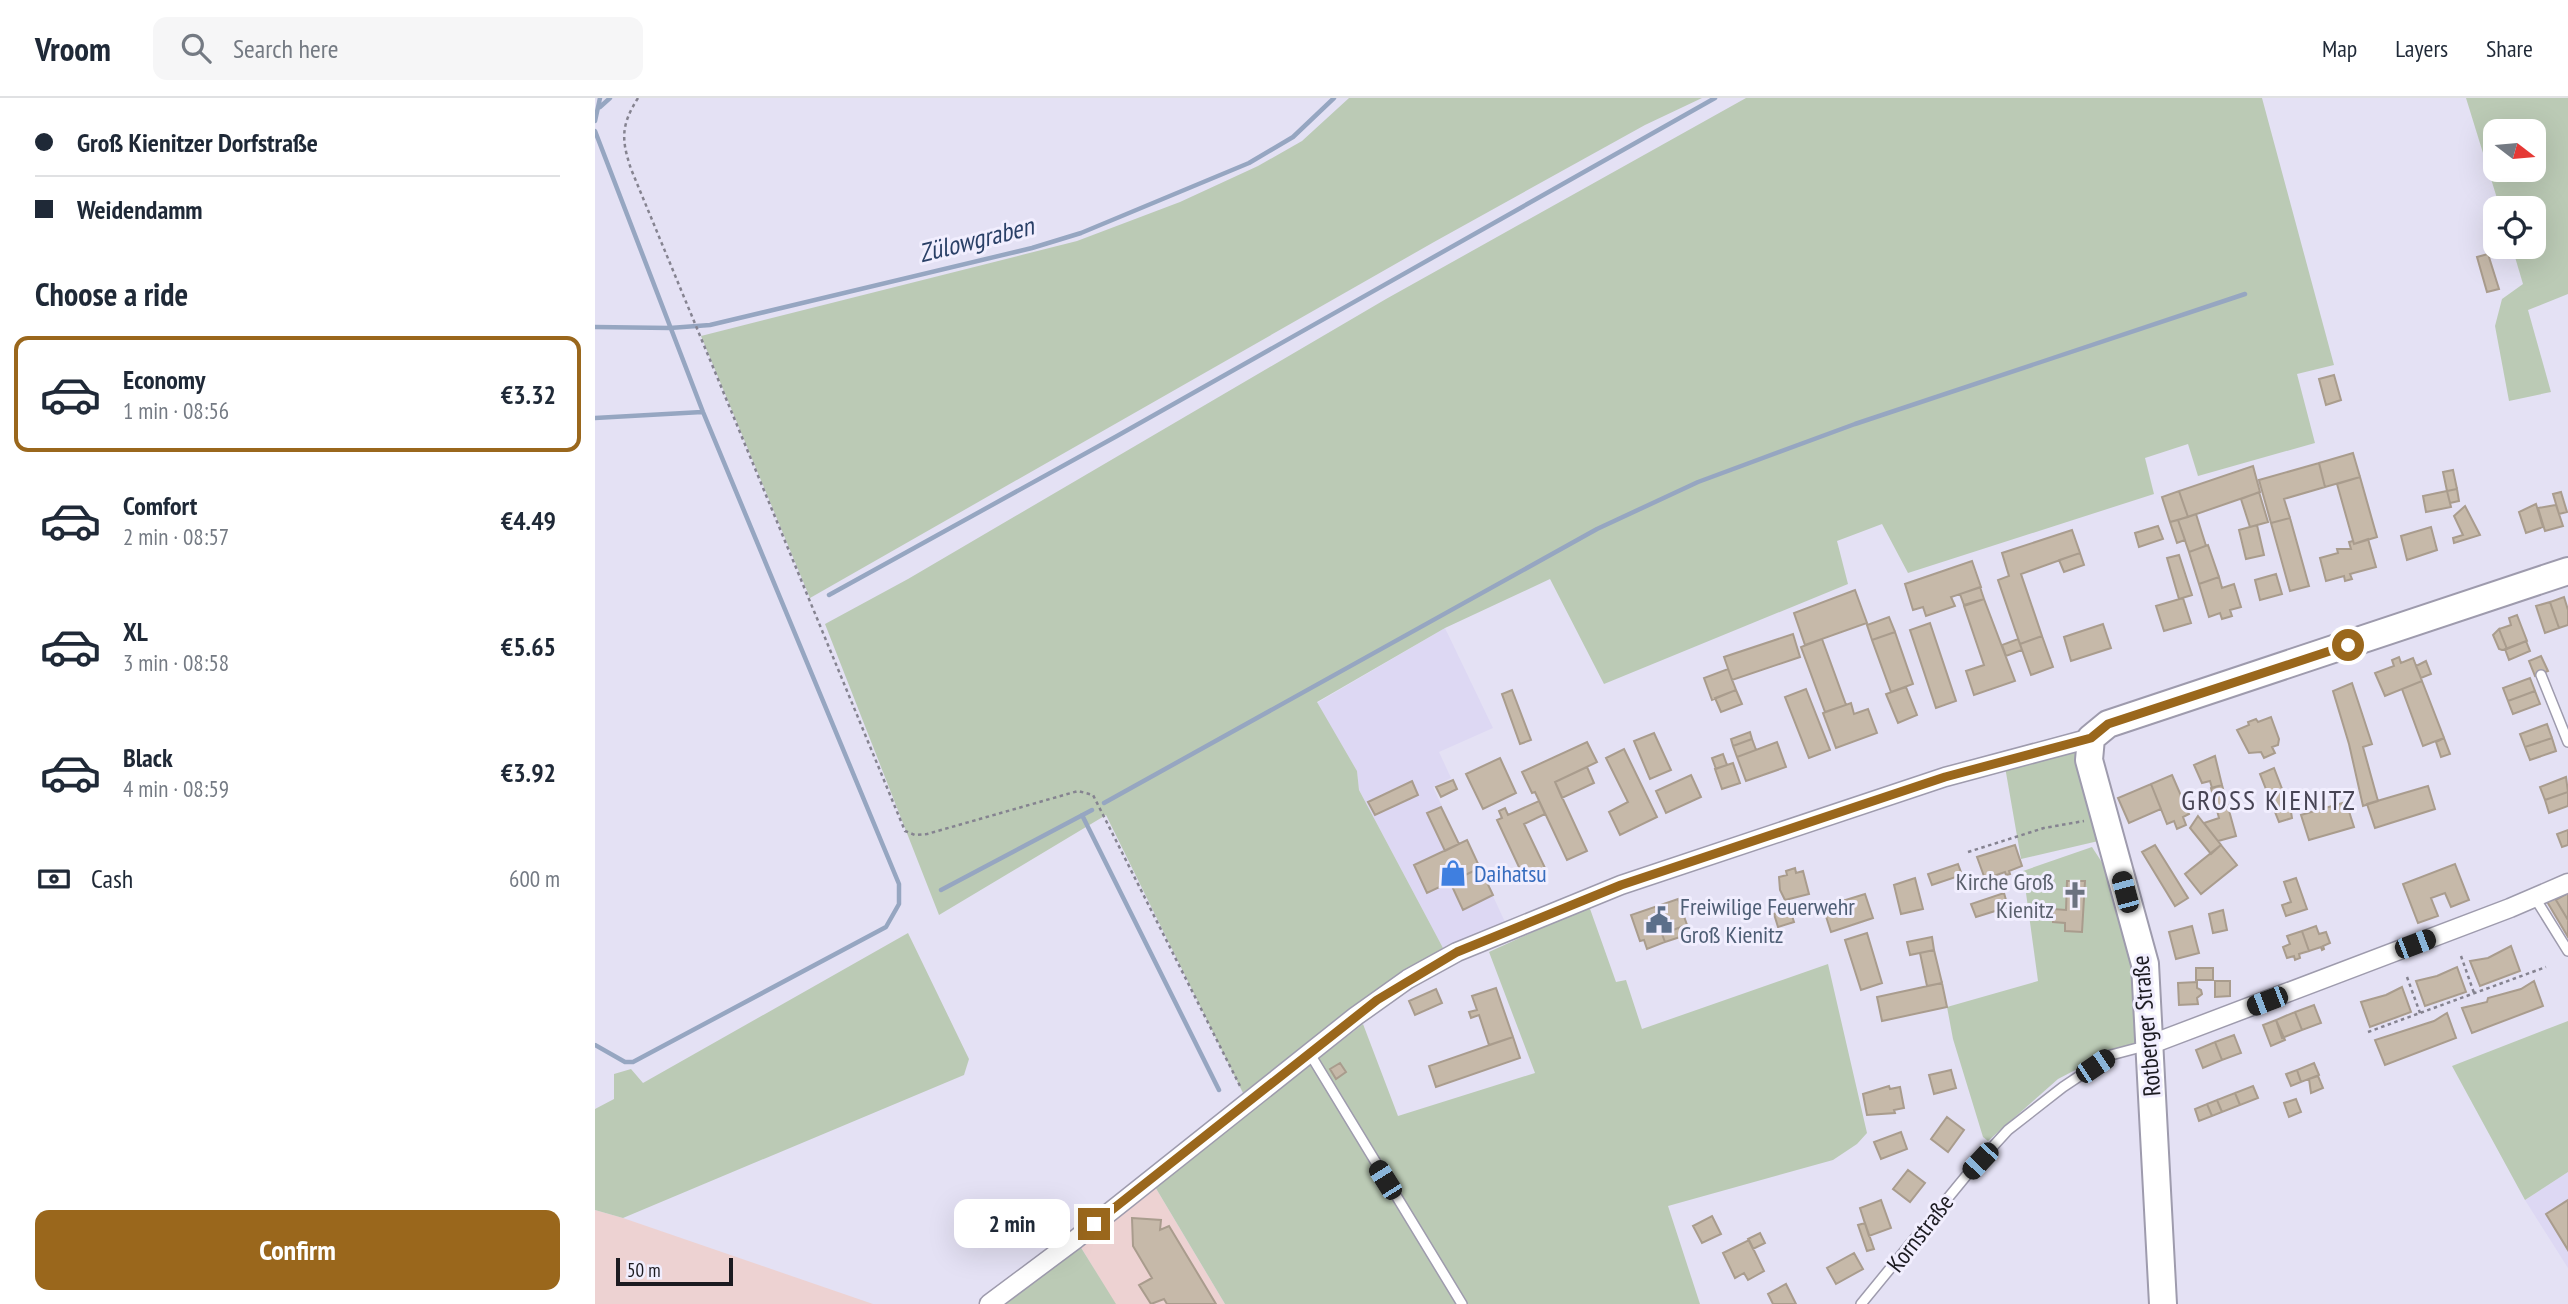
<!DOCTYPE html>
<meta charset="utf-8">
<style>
:root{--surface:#fff;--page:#f6f6f7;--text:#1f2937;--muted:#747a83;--line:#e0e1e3;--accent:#9a671c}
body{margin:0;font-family:"PT Sans Narrow",sans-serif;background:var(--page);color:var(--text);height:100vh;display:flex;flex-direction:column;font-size:26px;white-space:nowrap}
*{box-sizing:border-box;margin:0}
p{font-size:23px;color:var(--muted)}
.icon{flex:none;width:38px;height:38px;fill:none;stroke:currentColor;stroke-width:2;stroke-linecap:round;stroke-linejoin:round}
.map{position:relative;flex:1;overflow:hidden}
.side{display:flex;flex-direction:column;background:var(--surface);width:595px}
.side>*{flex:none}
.top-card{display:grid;align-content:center;height:154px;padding:0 35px;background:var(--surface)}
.needle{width:46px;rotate:106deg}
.tools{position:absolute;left:1888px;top:21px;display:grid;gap:14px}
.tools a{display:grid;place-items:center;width:63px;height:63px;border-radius:14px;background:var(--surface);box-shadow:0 7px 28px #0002;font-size:35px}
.scale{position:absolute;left:21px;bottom:18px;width:117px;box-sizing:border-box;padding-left:7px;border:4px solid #1c1b21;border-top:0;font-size:19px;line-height:24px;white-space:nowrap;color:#1c1b21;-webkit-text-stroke:5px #f1eefe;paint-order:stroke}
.end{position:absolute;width:32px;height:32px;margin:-16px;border:9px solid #9a671c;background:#fff;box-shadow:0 0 0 4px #fff}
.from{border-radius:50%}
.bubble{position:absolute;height:49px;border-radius:14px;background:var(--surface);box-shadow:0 7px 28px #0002;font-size:23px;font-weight:800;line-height:49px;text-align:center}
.car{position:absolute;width:21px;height:42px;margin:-21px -10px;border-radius:9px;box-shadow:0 0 5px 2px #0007;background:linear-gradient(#222 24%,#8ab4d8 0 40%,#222 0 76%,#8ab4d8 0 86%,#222 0)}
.top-card b{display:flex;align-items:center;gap:24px;height:66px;font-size:26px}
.top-card b+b{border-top:2px solid var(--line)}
.top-card i{width:18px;height:18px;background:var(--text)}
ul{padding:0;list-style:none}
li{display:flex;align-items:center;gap:21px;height:116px;margin:0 14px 10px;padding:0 21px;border:4px solid transparent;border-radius:14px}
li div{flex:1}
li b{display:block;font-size:26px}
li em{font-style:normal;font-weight:800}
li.selected{border-color:var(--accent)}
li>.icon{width:63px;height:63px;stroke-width:1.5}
h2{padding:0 35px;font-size:32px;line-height:84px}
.pay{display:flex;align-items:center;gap:18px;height:77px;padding:0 35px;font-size:26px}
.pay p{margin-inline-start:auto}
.primary-button{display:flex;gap:14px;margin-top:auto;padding:14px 35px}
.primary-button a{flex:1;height:80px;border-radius:14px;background:var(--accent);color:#fff;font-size:28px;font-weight:800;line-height:80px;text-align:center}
header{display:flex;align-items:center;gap:42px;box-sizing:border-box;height:98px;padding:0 35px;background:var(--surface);border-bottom:2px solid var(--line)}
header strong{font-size:33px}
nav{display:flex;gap:38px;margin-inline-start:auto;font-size:24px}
.search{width:490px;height:63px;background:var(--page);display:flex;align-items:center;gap:18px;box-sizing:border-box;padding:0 24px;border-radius:14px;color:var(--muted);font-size:26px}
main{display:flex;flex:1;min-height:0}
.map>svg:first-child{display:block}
.built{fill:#ddd8f3}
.industrial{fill:#edd2d2}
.green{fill:#bbcab5;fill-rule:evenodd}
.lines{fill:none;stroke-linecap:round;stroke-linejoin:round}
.stream{stroke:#96a6c1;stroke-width:4.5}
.building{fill:#c6b9a9;stroke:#a99c8d;stroke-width:2}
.lane-casing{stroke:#9e9bad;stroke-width:12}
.street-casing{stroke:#9e9bad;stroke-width:21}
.secondary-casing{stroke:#9e9bad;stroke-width:30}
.path{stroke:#858390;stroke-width:2.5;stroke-dasharray:3.5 3.5;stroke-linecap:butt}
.lane{stroke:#fff;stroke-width:9}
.street{stroke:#fff;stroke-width:18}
.secondary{stroke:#fff;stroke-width:26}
.route{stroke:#9a671c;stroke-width:9}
.labels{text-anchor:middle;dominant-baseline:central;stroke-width:6;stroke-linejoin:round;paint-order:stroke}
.shop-label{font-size:24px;fill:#366cbe;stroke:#f1eefe;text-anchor:start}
.worship-label{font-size:24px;fill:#5b616d;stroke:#f1eefe;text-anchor:end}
.service-label{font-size:24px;fill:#4e5e75;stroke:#f1eefe;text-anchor:start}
.street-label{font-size:24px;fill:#1c1b21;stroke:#f1eefe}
.water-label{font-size:26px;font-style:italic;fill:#2a4067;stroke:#f1eefe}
.quarter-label{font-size:28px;letter-spacing:2px;fill:#484555;stroke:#f1eefe}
</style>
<header>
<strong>Vroom</strong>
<div class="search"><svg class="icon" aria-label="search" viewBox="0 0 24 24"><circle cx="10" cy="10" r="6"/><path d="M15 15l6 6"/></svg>Search here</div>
<nav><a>Map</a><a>Layers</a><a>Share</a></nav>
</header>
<main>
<section class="side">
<div class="top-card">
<b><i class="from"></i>Groß Kienitzer Dorfstraße</b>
<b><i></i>Weidendamm</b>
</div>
<h2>Choose a ride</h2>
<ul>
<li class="selected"><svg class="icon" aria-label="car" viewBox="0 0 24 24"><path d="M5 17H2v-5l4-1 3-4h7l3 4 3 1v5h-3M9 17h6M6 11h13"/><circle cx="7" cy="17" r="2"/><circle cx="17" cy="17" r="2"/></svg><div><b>Economy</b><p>1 min · 08:56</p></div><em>€3.32</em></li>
<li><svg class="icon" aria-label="car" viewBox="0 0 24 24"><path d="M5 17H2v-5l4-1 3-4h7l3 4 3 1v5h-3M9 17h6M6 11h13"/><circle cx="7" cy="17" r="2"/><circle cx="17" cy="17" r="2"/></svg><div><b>Comfort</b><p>2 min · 08:57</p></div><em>€4.49</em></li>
<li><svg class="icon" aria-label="car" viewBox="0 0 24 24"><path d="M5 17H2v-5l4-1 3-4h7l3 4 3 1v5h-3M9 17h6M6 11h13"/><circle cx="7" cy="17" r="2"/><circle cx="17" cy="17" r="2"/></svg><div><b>XL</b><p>3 min · 08:58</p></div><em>€5.65</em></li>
<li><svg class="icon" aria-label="car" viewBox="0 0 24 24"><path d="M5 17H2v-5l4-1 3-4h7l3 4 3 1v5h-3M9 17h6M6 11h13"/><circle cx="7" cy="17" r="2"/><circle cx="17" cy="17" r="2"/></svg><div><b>Black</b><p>4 min · 08:59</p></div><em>€3.92</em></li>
</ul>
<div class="pay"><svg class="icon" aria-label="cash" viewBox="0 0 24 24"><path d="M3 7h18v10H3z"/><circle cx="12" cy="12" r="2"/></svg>Cash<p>600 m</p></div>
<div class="primary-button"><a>Confirm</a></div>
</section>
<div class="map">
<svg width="1973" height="1206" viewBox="0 0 1973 1206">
<rect width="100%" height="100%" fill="#e4e1f4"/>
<!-- built -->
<path class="built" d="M850,530L898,630L844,654L856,680L838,689L864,745L872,742L910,824L848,850L764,692L762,673L722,605Z
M1973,1074V1170L1930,1102Z"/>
<!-- industrial -->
<path class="industrial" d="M556,1082L630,1206H520L481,1141Z
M0,1112L28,1120L278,1206H0Z"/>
<!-- green -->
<path class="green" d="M754,0H1107L1050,27L839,144L215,500L106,238L482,143L585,104L663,68L707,43Z
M1151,0H1667L1739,267L1702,276L1720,345L1603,378L1593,346L1550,360L1559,396L1313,475L1287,426L1242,443L1253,486L1009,586L955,481L850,530L722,604L762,673L764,692L848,850L758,910L648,995L511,717L344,817L230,526L313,481L791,201Z
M1871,0H1973V196L1933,212L1956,294L1914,303L1900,228L1907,201L1928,186L1917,149H1939V110H1905ZM1900,33H1939V72H1900Z
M1490,643L1512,741L1426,761L1409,663Z
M1497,749L1508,766L1539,867L1545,943L1511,956L1463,981L1393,1043L1388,1039L1358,941L1352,909L1443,883L1428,773Z
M994,808L1021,884L1031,882L1047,931L1233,866L1272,1035L1262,1046L1238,1062L1073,1108L1105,1206H630L556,1082L618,1043L768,926L803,1018L940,975L894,854Z
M313,835L374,961L369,977L28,1120L0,1112V1011L19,1001V976L36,971L48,985Z
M1973,923V1074L1930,1102L1857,968Z
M485,1148L521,1206H408Z"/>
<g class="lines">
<!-- stream -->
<path class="stream" d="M5,9L15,0
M0,23L5,0
M0,33L108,314L304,786V806L291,829L38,964H30L0,947
M0,229L75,230L115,227L437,150L486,135L654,65L698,39L739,0
M0,320L107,314
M234,497L522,338L1120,0
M509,705L1002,431L1103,384L1260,326L1650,196
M487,717L624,992
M346,792L497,712"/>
</g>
<!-- building -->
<path class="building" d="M1893,156L1904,191L1892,194L1882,159Z
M1739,277L1746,302L1731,307L1724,281Z
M1758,355L1765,379L1730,389L1724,365Z
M1724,365L1730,389L1689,401L1695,420L1676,425L1664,382Z
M1658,368L1665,394L1593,419L1584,393Z
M1858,372L1862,391L1852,393L1848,374Z
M1765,379L1782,439L1759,446L1742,386Z
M1862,391L1864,403L1855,405L1852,393Z
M1584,393L1593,419L1575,424L1567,399Z
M1852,393L1856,409L1831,414L1828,398Z
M1664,394L1673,424L1655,429L1646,401Z
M1966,394L1972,414L1964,416L1958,396Z
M1941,406L1948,429L1931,435L1924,414Z
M1961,407L1968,428L1950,433L1943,410Z
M1870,408L1885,437L1859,445L1858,440L1868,437L1859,418Z
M1601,416L1611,448L1594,454L1583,422Z
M1695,420L1714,488L1695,493L1676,425Z
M1583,422L1590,442L1582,445L1575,424Z
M1662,427L1669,457L1651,461L1644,432Z
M1563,428L1568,441L1544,449L1540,435Z
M1836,429L1842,452L1812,462L1806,438Z
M1477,432L1485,455L1426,476L1447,538L1425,546L1403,482L1414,478L1407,455Z
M1773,441L1781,469L1755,476L1757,481L1750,483L1749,478L1731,483L1725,460L1743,455L1742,451H1756L1754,444L1758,443L1759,446Z
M1613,447L1624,479L1604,486L1594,454Z
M1485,455L1489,467L1469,474L1464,462Z
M1584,457L1597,497L1584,501L1572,460Z
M1377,463L1386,489L1356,499L1360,508L1331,518L1328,509L1318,512L1310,486Z
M1681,476L1687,496L1665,502L1660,482Z
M1624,479L1627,490L1639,486L1646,509L1635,512L1637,518L1627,521L1625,515L1614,519L1604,486Z
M1385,489L1389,501L1369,507L1365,496Z
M1260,492L1272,525L1210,547L1199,515Z
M1969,499L1973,512V527L1964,530L1955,504Z
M1588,500L1596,525L1569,533L1561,508Z
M1389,501L1420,583L1379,597L1371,573L1389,567L1369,508Z
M1955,504L1964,530L1950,535L1941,508Z
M1922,517L1932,543L1912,551L1904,531L1916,527L1914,520Z
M1294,519L1300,534L1277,542L1272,527Z
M1335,525L1361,603L1341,610L1315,532Z
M1508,526L1516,550L1476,563L1469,539Z
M1904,531L1912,551L1907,552L1904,551L1898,537Z
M1300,534L1318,586L1296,594L1277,542Z
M1198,536L1205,559L1137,582L1129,559Z
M1447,538L1458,569L1436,577L1425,546Z
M1227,541L1251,607L1230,614L1206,549Z
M1423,541L1427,552L1411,558L1407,547Z
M1931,543L1935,553L1914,562L1910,551Z
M1946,558L1953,573L1940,578L1934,563Z
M1804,559L1806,565L1818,560L1827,583L1790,598L1780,575L1799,568L1797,562Z
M1831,563L1836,576L1826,580L1821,568Z
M1133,571L1141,592L1117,602L1109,580Z
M1935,580L1940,593L1913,603L1908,590Z
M1827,583L1849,640L1828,648L1807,591Z
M1757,585L1777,646L1768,649L1783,703L1768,708L1754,646L1738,593Z
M1311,589L1322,617L1303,625L1291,596Z
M1211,591L1235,652L1214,660L1190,599Z
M917,592L936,642L925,646L907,596Z
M1141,592L1147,606L1126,614L1120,600Z
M1940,593L1945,606L1918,616L1913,603Z
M1256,605L1259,616L1273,611L1282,635L1241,650L1228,615Z
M1676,619L1684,641L1683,647L1677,649L1680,655L1669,660L1666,654L1654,655L1642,632L1654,627L1653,624L1661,621L1663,624Z
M1952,626L1957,640L1930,649L1925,636Z
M1155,634L1157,641L1138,648L1136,641Z
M1059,635L1076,672L1055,681L1039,643Z
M1849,640L1855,656L1846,659L1841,644Z
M1957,640L1961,653L1935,662L1930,649Z
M1157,641L1161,652L1142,659L1138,648Z
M992,644L1002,664L960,684L992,753L972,762L940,694L937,695L927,674Z
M1182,644L1191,669L1151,683L1142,659Z
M1029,651L1062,719L1025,737L1014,714L1033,704L1011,660Z
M1128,656L1132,667L1121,671L1117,660Z
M1620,658L1627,687L1617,690L1615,683L1607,685L1599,667Z
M905,660L921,695L888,711L871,676Z
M1138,665L1145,685L1127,691L1120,671Z
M992,669L999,685L967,700L960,684Z
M1679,670L1696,714L1697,720L1684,724L1665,676Z
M1096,677L1106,699L1071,715L1061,693Z
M1577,677L1594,716L1588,719L1591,727L1582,731L1579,723L1572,726L1556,686Z
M1971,679L1973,694L1950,702L1945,689Z
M858,682L862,691L846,699L841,689Z
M817,683L823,697L780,717L773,704Z
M1556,686L1566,711L1534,725L1523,700Z
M1627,687L1641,738L1623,743L1609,725L1624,720L1616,690Z
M1833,688L1840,711L1780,730L1772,706Z
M1973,694V708L1954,715L1950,702Z
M944,703L950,716L929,726L951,772L930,782L902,722L907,720L904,713L910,710L913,717Z
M1751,704L1759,729L1714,742L1706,717Z
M846,709L864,746L850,753L832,715Z
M1603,718L1626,747L1616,756L1595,730Z
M1973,732V747L1967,749L1962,736Z
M872,742L885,770L832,795L819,767Z
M1420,747L1427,768L1414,773L1415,776L1411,777L1410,774L1390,781L1382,759Z
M1560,747L1593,800L1580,808L1547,754Z
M1626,747L1642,767L1606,796L1590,776Z
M1363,766L1367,777L1337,787L1333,776Z
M1860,766L1874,802L1856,809L1850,795L1836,800L1843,818L1823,825L1808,786Z
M885,770L898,797L868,812L855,784Z
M1200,770L1201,775L1208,773L1214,796L1190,802L1185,792L1184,779L1192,777L1191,773Z
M1320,780L1328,811L1306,816L1299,787Z
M1701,780L1712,811L1691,818L1687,807L1696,804L1689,784Z
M1472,783H1490L1487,834L1470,833V825L1458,824V811L1471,812Z
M1973,792V839L1951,802Z
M1409,795L1413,809L1381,819L1376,806Z
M1973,795V822L1961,802Z
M1270,796L1278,820L1236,834L1228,809Z
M1083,801L1092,827L1067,836L1070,844L1052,851L1049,842L1045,843L1036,817Z
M1195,811L1199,824L1183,829L1179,816Z
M1628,812L1632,832L1618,835L1614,816Z
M1091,827L1094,836L1070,844L1067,836Z
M1597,828L1604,855L1581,861L1574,834Z
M1721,828L1724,836L1731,834L1735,845L1728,848L1729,851L1727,852L1726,849L1714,853L1707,833Z
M1707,833L1714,853L1704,856L1705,860L1700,862L1699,858L1692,860L1688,849L1695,846L1692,838Z
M1272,835L1287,885L1266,892L1250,842Z
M1337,839L1339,852L1315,857L1312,844Z
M1916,848L1925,873L1885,888L1875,863L1893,860Z
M1339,852L1347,885L1332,888L1325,855Z
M1862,869L1871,894L1830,908L1821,883L1842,878Z
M1601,870H1618V882H1601Z
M1620,883H1635V898L1620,899Z
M1939,883L1948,908L1877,935L1867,910L1892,904L1893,900L1926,891Z
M1602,884V890L1606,892L1607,896L1602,900L1603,906L1584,907L1583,885Z
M1347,885L1352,909L1287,923L1282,899Z
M1807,889L1816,914L1775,929L1766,904L1791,897Z
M901,890L918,939L894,947L884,917L876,920L874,914L882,912L877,898Z
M841,891L847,905L820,917L814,903Z
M1719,907L1726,925L1707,932L1700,914Z
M1700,914L1707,932L1687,940L1681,922Z
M1852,915L1861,940L1790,967L1780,942L1839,923Z
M1681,922L1690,942L1676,948L1668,927Z
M1639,937L1646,955L1627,962L1620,944Z
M918,939L925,960L841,989L834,968Z
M1620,944L1627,962L1608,970L1601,952Z
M745,965L751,974L741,981L735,971Z
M1719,965L1724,977L1706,984L1702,972Z
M1356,972L1361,990L1339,996L1334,977Z
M1702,972L1706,984L1696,988L1691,976Z
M1723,978L1728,990L1716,995L1714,981Z
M1294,988L1295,991L1305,989L1309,1010L1299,1012L1300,1015L1272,1017L1268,996Z
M1658,988L1663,1000L1645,1007L1640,995Z
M1640,995L1645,1007L1627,1014L1622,1002Z
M1701,1001L1706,1014L1694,1019L1689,1005Z
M1622,1002L1627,1014L1617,1018L1612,1006Z
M1612,1006L1617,1018L1604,1023L1600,1011Z
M1352,1019L1369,1032L1353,1054L1336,1041Z
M1306,1034L1312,1051L1286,1061L1279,1044Z
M1313,1072L1330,1085L1315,1104L1298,1091Z
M1286,1102L1296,1130L1274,1138L1265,1110Z
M1973,1102V1152L1951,1116Z
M1117,1118L1126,1136L1107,1145L1098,1128Z
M537,1120L566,1122L565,1132L574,1128L621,1206H572L569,1201L556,1206L544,1187L557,1180L538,1148Z
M1270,1125L1279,1151L1272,1153L1263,1127Z
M1165,1135L1170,1145L1158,1151L1153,1141Z
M1154,1142L1169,1173L1153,1182L1149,1175L1140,1180L1128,1155Z
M1259,1155L1268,1171L1241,1186L1232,1170Z
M1191,1186L1201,1206H1178L1173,1196Z"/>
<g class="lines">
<defs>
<path id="lane" d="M1946,577L1973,644
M1940,800L1973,853
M715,956L867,1206
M1266,1206L1371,1078L1413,1032L1468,989L1516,957L1550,948"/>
<path id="street" d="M1554,947L1915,810L1973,785
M394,1206L481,1141L761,918L813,881L862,854L1026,787L1350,679L1496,640"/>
<path id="secondary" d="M1568,1206L1550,866L1494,662L1496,640L1513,626L1973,473"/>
</defs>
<!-- lane casing -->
<use href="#lane" class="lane-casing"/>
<!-- street casing -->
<use href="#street" class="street-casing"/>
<!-- secondary casing -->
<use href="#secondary" class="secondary-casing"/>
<!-- path -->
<path class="path" d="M43,0C26,27 26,41 36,71L310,733L320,737L332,736L483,693L498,697L646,990
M1373,754L1449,730L1489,723
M1866,858L1879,895
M1812,879L1825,915
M1773,934L1951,869"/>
<!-- lane -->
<use href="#lane" class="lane"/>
<!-- street -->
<use href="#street" class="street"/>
<!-- secondary -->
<use href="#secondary" class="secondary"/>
</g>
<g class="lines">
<!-- route -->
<path class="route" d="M499,1126L782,902L862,854L1026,787L1350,679L1496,640L1513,626L1753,547"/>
</g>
<!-- icons -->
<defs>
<symbol id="shop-bare" viewBox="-9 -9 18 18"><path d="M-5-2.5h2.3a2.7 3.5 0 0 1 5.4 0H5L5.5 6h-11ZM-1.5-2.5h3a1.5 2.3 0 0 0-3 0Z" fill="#3f7fe0" stroke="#f1eefe" stroke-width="2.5" paint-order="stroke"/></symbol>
<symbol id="church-bare" viewBox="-9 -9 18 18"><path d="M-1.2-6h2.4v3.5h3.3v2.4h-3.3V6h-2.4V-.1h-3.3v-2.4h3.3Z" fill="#6b7280" stroke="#f1eefe" stroke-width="2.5" paint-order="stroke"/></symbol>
<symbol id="civic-bare" viewBox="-9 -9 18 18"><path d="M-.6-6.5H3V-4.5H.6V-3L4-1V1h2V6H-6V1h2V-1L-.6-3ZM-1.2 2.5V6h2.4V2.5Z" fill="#5c6f8a" stroke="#f1eefe" stroke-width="2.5" paint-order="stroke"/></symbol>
</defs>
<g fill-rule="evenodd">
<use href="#shop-bare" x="839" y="756" width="38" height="38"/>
<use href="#church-bare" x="1461" y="778" width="38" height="38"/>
<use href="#civic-bare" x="1045" y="803" width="38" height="38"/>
</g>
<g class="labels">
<!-- shop labels -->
<g class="shop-label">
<text x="879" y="775">Daihatsu</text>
</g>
<!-- worship labels -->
<g class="worship-label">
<text x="1459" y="783">Kirche Groß<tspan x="1459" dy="28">Kienitz</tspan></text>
</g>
<!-- service labels -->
<g class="service-label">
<text x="1085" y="808">Freiwilige Feuerwehr<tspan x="1085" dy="28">Groß Kienitz</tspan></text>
</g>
<!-- street labels -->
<g class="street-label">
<text transform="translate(1551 928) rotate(-95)">Rotberger Straße</text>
<text transform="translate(1325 1135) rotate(-52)">Kornstraße</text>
</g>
<!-- water labels -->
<g class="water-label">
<text transform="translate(381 141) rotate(-14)">Zülowgraben</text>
</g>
<!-- quarter labels -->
<g class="quarter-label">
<text x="1674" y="701">GROSS KIENITZ</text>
</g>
</g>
</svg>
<div class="tools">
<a><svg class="needle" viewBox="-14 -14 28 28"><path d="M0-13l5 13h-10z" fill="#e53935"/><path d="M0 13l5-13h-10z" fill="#747a83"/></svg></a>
<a><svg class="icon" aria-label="locate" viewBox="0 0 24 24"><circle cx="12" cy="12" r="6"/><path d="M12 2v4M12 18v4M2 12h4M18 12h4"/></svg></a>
</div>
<div class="scale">50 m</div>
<i class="end from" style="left:1753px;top:547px"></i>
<i class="end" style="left:499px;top:1126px"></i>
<div class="bubble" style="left:359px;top:1101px;width:116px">2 min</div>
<i class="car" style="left:1530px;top:794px;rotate:345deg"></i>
<i class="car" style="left:1820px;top:846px;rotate:69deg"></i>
<i class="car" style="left:1672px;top:903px;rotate:249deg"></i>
<i class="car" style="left:1500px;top:968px;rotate:56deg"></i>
<i class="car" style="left:1385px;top:1063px;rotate:223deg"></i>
<i class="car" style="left:790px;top:1082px;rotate:328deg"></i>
</div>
</main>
